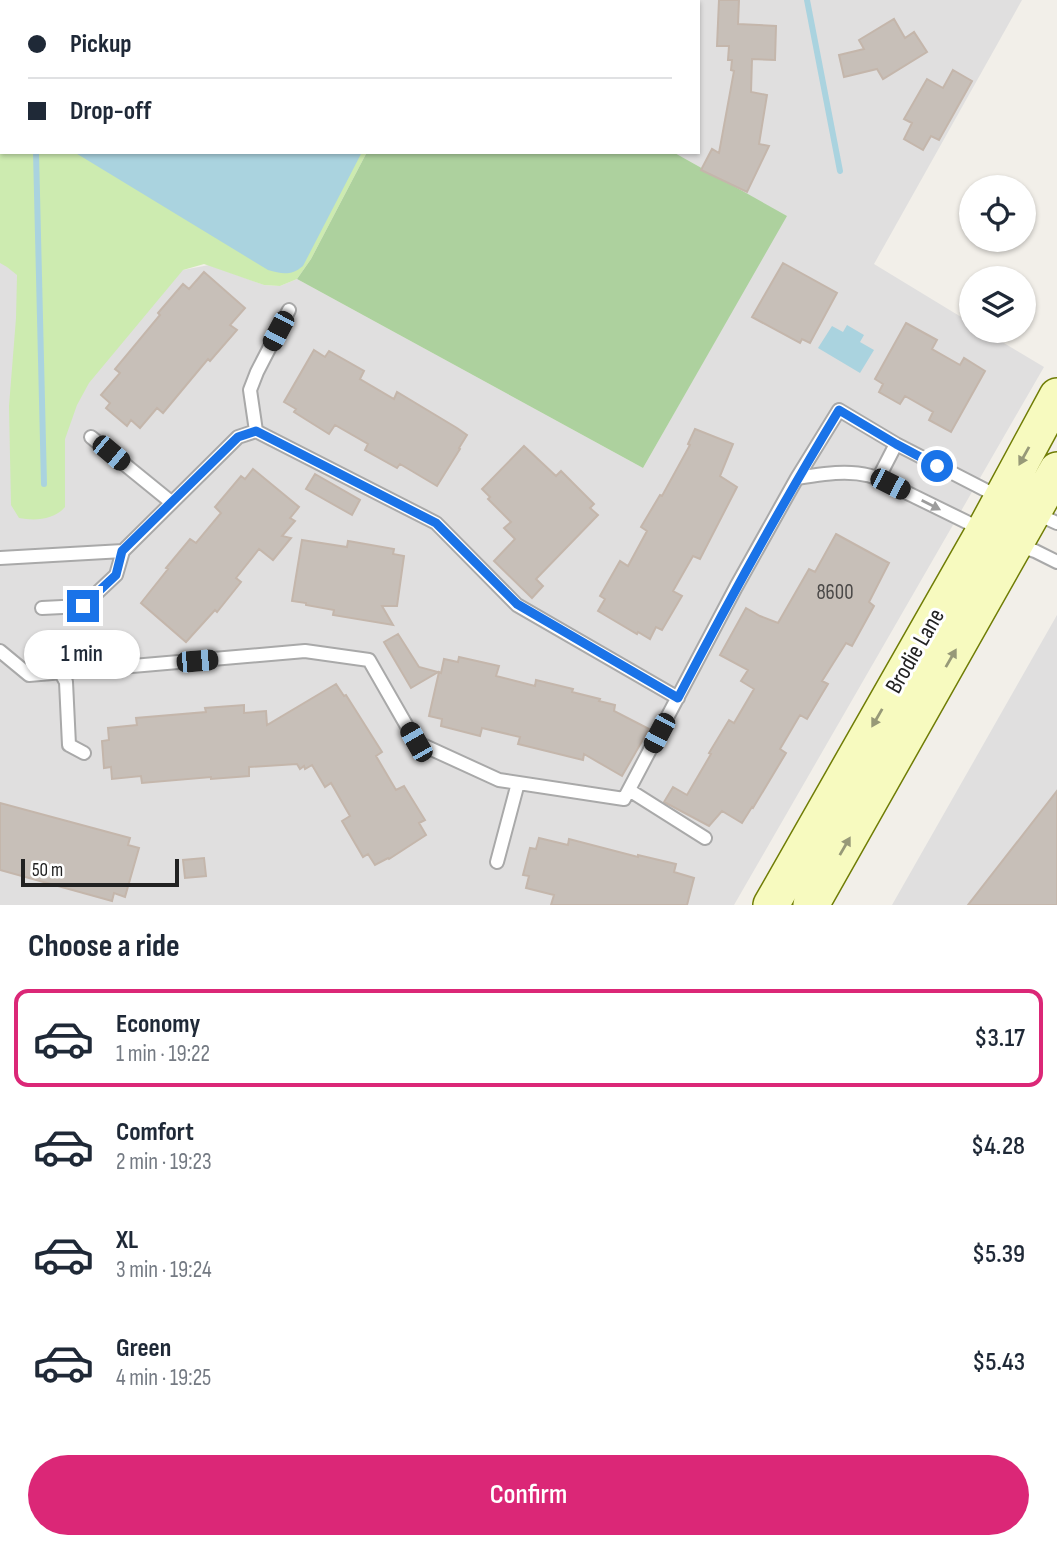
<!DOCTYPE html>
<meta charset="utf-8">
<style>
:root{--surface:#fff;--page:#f2f2f3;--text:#1f2937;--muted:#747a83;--line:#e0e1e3;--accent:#db2777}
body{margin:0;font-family:"Sofia Sans Condensed",sans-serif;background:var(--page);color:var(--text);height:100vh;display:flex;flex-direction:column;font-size:26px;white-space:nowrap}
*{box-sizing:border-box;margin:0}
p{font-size:23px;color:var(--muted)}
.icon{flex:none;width:38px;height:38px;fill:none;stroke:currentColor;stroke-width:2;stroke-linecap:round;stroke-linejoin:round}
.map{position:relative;height:905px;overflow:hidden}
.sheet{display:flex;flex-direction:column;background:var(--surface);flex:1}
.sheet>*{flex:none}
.guide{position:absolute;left:0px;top:0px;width:700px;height:154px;box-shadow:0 2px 5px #0004;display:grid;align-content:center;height:154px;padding:0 28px;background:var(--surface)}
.buttons{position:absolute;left:959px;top:175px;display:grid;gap:14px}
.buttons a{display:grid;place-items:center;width:77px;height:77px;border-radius:50%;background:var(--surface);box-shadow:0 2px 5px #0004;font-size:35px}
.scale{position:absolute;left:21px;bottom:18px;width:158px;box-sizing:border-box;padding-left:7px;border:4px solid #222;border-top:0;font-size:19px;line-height:24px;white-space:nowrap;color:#222;-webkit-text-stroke:5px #fff;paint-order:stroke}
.end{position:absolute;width:32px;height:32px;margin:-16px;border:9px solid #1a73e8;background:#fff;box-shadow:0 0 0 4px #fff}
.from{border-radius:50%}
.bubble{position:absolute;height:49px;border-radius:24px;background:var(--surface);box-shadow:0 2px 5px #0004;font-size:23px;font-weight:600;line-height:49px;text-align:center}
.car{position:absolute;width:21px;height:42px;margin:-21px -10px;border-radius:9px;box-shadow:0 0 5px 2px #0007;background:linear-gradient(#222 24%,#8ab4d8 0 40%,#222 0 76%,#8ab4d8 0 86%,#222 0)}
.guide b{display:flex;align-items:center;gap:24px;height:66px;font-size:26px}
.guide b+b{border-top:2px solid var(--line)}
.guide i{width:18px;height:18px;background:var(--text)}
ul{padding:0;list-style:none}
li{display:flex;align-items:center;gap:21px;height:98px;margin:0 14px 10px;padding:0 14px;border:4px solid transparent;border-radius:14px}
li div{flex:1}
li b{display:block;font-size:26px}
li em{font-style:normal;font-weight:600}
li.selected{border-color:var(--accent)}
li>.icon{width:63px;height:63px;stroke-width:1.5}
h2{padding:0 28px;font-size:32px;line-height:84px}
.button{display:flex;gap:14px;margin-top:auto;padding:14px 28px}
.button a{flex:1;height:80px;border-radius:42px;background:var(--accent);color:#fff;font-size:28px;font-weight:600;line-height:80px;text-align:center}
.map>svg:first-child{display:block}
.residential{fill:#e0dfdf}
.grass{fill:#cdebb0}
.forest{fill:#add19e}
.water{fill:#aad3df}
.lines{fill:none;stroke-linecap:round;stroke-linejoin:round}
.stream{stroke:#aad3df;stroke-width:6}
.building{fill:#c7bfb8;stroke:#c4b6ab;stroke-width:2}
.service-casing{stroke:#a9a9a9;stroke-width:16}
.minor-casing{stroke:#a9a9a9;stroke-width:28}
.secondary-casing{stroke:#707d05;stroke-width:38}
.service{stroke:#fff;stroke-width:12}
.minor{stroke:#fff;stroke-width:24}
.secondary{stroke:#f7fabf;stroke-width:35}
.oneway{fill:#979978}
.oneway2{fill:#9c9c9c}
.route{stroke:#1a73e8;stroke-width:9}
.labels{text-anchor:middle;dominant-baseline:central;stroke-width:6;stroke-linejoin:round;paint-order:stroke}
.number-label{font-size:21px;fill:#4b4948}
.street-label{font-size:24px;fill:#222;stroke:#fff}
</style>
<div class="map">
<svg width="1057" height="905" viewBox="0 0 1057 905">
<rect width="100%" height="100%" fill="#f2efe9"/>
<!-- residential -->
<path class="residential" d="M399,0H1022L874,264L971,323V331H984L1044,367L734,905H0V259L183,270L209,265L264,285L280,286L297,279L643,468L786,216L673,152H698V2H402Z
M1057,615V905H892Z"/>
<!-- grass -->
<path class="grass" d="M0,0H329L332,2H2V152H367L311,259L297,279L280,286L264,285L204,264L183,270L89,383L77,405L65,439V507C54,520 35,521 19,518L11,505L9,406L16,318L17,275L7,267L0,263Z"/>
<!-- forest -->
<path class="forest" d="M367,152H673L787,216L643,468L297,279L311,259Z"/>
<!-- water -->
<path class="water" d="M74,152H362L303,266C291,276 282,274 268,270Z
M847,325L864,335L860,342L874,350L860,373L818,348L832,326L843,332Z"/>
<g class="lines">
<!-- stream -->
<path class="stream" d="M807,0L840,171
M0,132H2
M36,152L44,484"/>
</g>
<!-- building -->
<path class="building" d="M719,0H739L738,24L776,26L775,60L752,59L751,92L767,95L759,144L769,146L747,192L701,170L712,149L719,153L734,71L731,70L732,60H728L729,46H717Z
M894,19L905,38L914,32L927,52L883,79L877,69L844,77L839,55L864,49L859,40Z
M953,70L972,81L939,140L931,136L923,150L904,139L912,123L904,119L927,79L943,88Z
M783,263L837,293L810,343L802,339L800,343L752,317Z
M204,272L245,308L230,325L237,330L210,361L208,359L163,413L157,408L140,428L131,420L127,426L106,408L110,403L101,395L120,373L115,369L160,315L158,313L183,284L189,289Z
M906,323L937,340L932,349L960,365L964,358L985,371L951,432L929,420L933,412L905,396L900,404L879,392L883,384L875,379Z
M314,350L325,357L329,351L364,371L360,379L394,399L397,392L457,428L467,435L459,448L460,449L437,486L400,464L397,468L365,450L368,444L335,425L329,434L294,412L296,409L284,402Z
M695,429L733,444L720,476L737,487L700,559L693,556L673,591L682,596L662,630L656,627L650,639L638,632L637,634L598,611L605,599L600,596L620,561L628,566L647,531L641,527L660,495L662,496L690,445L688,444Z
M524,446L556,476L561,471L594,504L590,508L598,515L536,579L543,586L532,598L494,561L515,539L504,528L511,522L488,499L490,497L482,489Z
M253,469L299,507L290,518L295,521L282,536L291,538L273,560L259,549L236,578L241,582L217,612L215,610L186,642L141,603L168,569L166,568L190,539L196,543L221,513L215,507L241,476L245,479Z
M315,474L360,500L352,515L306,489Z
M836,534L889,563L869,602L874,606L852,646L846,643L822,681L828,684L807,719L800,715L780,749L786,753L753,808L752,807L742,823L722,811L709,826L664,802L673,787L687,795L711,754L709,753L729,720L734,723L754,689L741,681L748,670L720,655L746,608L760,616L778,623L809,569L815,572Z
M302,540L347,547L348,541L394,549L393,554L404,556L397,606H382L393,625L333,615L334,610L306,605V603L292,601Z
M398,634L419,667L438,672L411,688L384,642Z
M459,657L499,666L496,676L535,686L536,680L573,689L572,692L600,699L599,701L615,705L614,711L649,729L622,776L584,754L583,760L518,744L520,737L482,728L480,736L441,726L442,719L429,716L439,672L441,673L444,659L458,662Z
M336,684L344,696L346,695L382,752L376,756L396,790L404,786L425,820L419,823L426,835L389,859L388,858L375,865L368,854L363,857L342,821L350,816L331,783L325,787L312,765L305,769L304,766L300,769L297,764L249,767V776L211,779V777L142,783L141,776L112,779L111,767L104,768L102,741L109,740L108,728L137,725L136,718L206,712L205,708L244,705V713L266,711L267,725Z
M1057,791V905H968Z
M0,803L130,838L128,845L139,848L125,897L114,893L112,901L0,870Z
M539,838L568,845L569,839L638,857V855L676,864L674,872L694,878L687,905H551L554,895L526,888L529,876L523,875L530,848L536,849Z
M204,858L206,876L185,878L183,860Z"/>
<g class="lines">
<defs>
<path id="service" d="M256,431L250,390L257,372L289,310
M91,437L171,502
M879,477L896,444
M797,478C827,473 863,467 889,484L983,530
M1035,513L1057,523
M1019,546L1035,551L1057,562
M0,558L123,551L238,437L256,431L436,523L517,605L678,698
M42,608L83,606L116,575L123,551
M0,651L29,675L305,651L369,660L416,742L499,780L624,799L736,587L797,478L839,410L896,444L999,497
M61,673L66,682L69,745L84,753
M629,790L705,838
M497,862L518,783"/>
<path id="minor" d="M652,2V0"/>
<path id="secondary" d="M771,905L984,531L1057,396
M811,905L1057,470"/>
</defs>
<!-- service casing -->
<use href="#service" class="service-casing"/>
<!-- minor casing -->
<use href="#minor" class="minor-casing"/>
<!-- secondary casing -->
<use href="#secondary" class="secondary-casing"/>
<!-- service -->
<use href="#service" class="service"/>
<!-- minor -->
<use href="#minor" class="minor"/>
<!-- secondary -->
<use href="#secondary" class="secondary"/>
</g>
<!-- one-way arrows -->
<defs><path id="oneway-solid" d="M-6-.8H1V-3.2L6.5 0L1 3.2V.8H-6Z" transform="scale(1.75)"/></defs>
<g class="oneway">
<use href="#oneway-solid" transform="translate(1024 456) rotate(119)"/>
<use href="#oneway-solid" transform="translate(951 658) rotate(-60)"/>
<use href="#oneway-solid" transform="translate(877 718) rotate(120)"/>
<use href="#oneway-solid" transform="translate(845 846) rotate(-60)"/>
</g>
<use class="oneway2" href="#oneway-solid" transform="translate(931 505) rotate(27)"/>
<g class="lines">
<!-- route -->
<path class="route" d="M83,606L116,575L122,551L238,437L256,431L436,523L517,604L678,698C729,600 782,504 839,410L896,444L937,466"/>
</g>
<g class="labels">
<!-- number labels -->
<g class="number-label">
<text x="835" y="592">8600</text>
</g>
<!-- street labels -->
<g class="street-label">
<text transform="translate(915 651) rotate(-60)">Brodie Lane</text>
</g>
</g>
</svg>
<div class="buttons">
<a><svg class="icon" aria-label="locate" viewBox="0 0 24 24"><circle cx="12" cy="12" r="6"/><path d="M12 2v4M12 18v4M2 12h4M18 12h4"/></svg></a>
<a><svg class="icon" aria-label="layers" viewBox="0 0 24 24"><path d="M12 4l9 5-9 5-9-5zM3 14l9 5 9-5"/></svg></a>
</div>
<div class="scale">50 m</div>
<i class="end from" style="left:937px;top:466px"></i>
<i class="end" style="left:83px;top:606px"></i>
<div class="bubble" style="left:24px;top:630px;width:116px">1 min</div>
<i class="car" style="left:278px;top:331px;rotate:208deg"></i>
<i class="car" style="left:111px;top:453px;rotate:130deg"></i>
<i class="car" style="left:890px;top:484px;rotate:117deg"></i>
<i class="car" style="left:197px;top:661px;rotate:85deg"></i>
<i class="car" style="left:659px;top:733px;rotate:208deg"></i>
<i class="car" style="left:416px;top:742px;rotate:330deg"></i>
<div class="guide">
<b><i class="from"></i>Pickup</b>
<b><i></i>Drop-off</b>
</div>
</div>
<section class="sheet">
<h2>Choose a ride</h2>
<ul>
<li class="selected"><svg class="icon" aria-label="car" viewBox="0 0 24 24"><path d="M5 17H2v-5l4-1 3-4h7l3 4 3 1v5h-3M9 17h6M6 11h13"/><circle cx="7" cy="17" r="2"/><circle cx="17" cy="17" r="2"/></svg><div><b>Economy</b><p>1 min · 19:22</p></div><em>$3.17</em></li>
<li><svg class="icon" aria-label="car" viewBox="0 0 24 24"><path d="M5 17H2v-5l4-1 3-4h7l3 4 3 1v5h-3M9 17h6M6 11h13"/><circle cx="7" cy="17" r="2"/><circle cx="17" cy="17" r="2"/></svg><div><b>Comfort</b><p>2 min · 19:23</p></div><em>$4.28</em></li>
<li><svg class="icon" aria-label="car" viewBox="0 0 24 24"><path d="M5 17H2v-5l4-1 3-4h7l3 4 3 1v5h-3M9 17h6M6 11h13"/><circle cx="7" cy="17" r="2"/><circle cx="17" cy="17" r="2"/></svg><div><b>XL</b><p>3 min · 19:24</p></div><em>$5.39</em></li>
<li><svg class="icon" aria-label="car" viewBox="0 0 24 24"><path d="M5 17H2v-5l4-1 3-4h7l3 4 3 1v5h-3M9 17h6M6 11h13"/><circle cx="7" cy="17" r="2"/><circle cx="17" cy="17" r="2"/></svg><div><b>Green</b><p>4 min · 19:25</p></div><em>$5.43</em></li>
</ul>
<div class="button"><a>Confirm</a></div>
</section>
